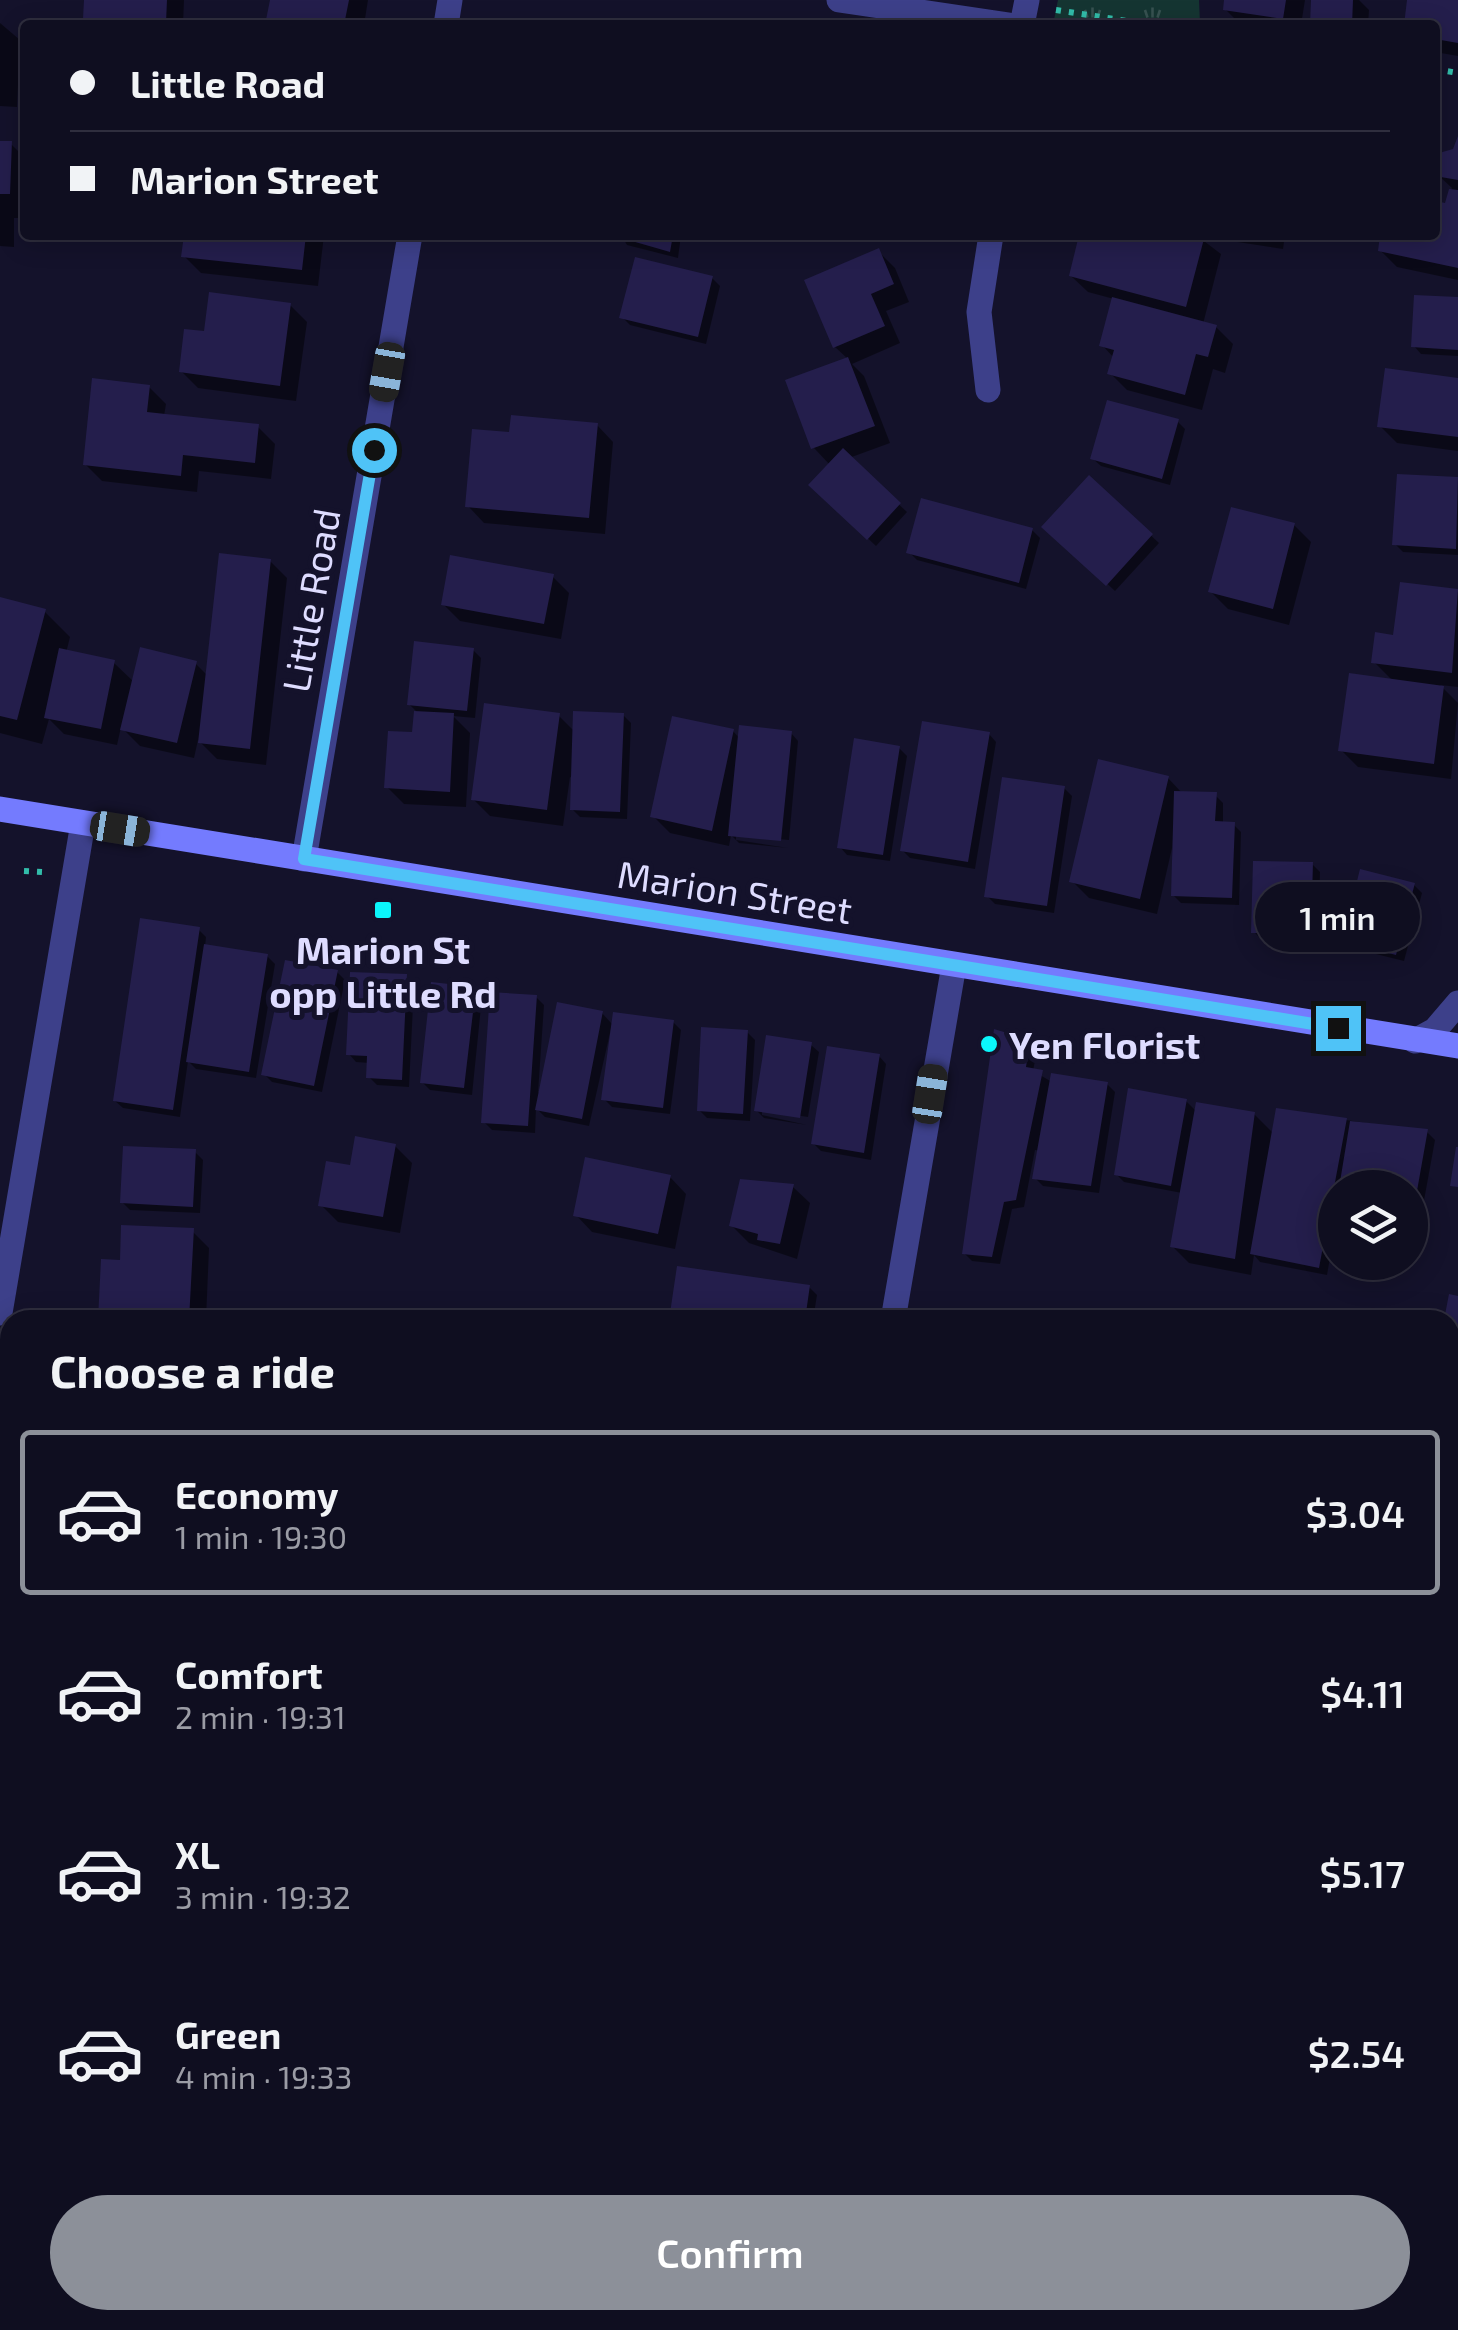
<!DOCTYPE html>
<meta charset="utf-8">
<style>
:root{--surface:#0f0e20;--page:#1d1c2d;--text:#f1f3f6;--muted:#9b9ca5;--line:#2f2e3e;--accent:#8c9099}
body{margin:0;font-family:"Exo 2",sans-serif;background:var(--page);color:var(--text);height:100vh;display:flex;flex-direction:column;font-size:38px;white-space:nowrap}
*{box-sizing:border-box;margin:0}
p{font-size:32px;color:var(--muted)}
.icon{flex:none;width:55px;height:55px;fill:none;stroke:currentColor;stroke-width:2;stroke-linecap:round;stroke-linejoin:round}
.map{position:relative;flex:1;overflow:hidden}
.details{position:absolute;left:0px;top:1310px;width:1460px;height:1020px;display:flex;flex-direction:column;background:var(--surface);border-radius:30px 30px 0 0;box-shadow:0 5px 25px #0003,0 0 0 2px var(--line)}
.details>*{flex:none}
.guide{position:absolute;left:20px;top:20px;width:1420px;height:220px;border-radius:10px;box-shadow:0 5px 25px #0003,0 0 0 2px var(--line);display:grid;align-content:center;height:220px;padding:0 50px;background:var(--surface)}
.controls{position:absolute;left:1318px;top:1170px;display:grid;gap:20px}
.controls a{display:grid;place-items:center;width:110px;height:110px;border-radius:50%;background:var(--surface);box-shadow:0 5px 25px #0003,0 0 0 2px var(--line);font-size:50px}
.end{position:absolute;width:45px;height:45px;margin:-22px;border:12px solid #4fc3f7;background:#111;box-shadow:0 0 0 5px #111}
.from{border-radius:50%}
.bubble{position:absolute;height:70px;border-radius:35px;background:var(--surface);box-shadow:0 5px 25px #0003,0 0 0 2px var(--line);font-size:32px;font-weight:600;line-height:70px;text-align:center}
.car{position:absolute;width:30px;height:60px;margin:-30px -15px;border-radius:12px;box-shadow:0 0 8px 2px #0007;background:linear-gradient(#222 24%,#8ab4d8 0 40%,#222 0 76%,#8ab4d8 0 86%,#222 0)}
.guide b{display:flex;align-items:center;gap:35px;height:95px;font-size:38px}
.guide b+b{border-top:2px solid var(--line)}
.guide i{width:25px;height:25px;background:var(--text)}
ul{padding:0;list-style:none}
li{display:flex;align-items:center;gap:30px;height:165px;margin:0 20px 15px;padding:0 30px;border:5px solid transparent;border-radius:10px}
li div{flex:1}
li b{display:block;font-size:38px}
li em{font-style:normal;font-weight:600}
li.on{border-color:var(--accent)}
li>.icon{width:90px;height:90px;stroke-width:1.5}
h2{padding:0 50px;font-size:45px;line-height:120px}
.cta{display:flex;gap:20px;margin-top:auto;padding:20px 50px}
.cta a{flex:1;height:115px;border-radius:60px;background:var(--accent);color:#fff;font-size:40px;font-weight:600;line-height:115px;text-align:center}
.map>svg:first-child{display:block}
.park{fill:url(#park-tufts)}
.shadow{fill:#0007}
.building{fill:#241e4c}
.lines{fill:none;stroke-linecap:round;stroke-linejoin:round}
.path{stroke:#32bdaa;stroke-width:6;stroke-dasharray:5 8;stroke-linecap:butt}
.street{stroke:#3d408a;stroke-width:25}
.secondary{stroke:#747bfe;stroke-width:25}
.route{stroke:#4fc3f7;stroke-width:12}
.poi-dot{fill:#0bf7fc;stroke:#14122b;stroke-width:4}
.labels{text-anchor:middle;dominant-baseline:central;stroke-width:10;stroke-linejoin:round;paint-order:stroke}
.street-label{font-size:38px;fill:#dedcff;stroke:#14122b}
.poi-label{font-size:38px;font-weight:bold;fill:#dedcff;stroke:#14122b}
</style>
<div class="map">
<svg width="1458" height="2330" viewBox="0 0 1458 2330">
<defs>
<pattern id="park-tufts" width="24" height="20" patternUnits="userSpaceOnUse" patternTransform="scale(2.5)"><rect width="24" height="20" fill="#153532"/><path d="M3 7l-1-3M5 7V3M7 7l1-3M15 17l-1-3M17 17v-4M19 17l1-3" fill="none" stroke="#375251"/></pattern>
</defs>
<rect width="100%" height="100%" fill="#14122b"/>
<!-- park -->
<path class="park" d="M1058,0H1199L1200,25H1053Z"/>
<!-- shadow -->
<path class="shadow" d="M87,0H184L183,25H92L86,18Z
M272,0H368L364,25H268Z
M1227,0H1305L1301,25H1241L1225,9Z
M1314,0H1359L1369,10L1368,25H1313Z
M1410,0H1458V56L1435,52V25H1406Z
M0,23L20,40L17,107L0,106Z
M1458,141V280L1397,267L1380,250L1383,235H1435V204L1446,206L1452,188L1438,175Z
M0,144H11L25,158V218H14V247L0,246Z
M186,235H324L318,286L201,273L184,256Z
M621,235H681L678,258L627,245Z
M859,235H873L866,242Z
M1082,235H1196L1221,254L1203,324L1216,327L1233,344L1225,373L1213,369L1202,410L1127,390L1110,373L1114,358L1102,345L1114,299L1088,292L1071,276Z
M1225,235H1285L1283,249L1231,241Z
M878,251L895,268L909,302L886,311L900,343L852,364L864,376L890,443L849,458L907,512L876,546L811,485L830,465L814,448L848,359L835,347Z
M712,278L720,286L706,344L630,325L622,317Z
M1458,300V356L1421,354L1414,346Z
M290,305L307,322L296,401L198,388L181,371L206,334Z
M1458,380V451L1397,443L1380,426Z
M149,387L166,404L164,416L258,427L275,444L271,479L199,471L197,492L102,481L85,464Z
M1177,421L1185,429L1170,485L1101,466L1093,459Z
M597,425L613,442L605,534L484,523L468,506L511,435Z
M1399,477L1458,480V555L1403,552L1395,544Z
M1089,478L1159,543L1115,591L1045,526Z
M1294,525L1311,542L1289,625L1228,609L1211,592Z
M1032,530L1040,538L1026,589L917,560L909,552Z
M270,561L287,578L266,765L217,759L198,740L194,758L140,746L121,727L117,745L64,734L49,719L42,744L0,733V600L45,612L70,637L66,653L114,663L134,682L195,663L208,676Z
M552,576L569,593L561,639L460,621L443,604Z
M1402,585L1458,592V687L1440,685L1458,703L1451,779L1358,767L1341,750L1394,682L1374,662L1395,638Z
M473,650L481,658L475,718L453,716L470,733L466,807L404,804L387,787L415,734L416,711L409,704Z
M623,715L631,723L627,819L580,817L572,809L573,778L570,777L563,826L490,816L473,799L559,716L575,732Z
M733,731L740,739L791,733L798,741L789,840L736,835V840L788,848L739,843L731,835L729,846L670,833L653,816Z
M989,734L996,742L975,869L910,858L902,850Z
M899,748L907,756L890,861L847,855L840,847Z
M1168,778L1183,794L1215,795L1223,803V824L1234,825L1241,832L1239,905L1181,903L1173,895L1172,848L1157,914L1089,898L1072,881Z
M1064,788L1072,796L1054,913L995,904L987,896Z
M1312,864L1320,872L1318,941L1262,940L1254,932Z
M1414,885L1422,893L1404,961L1352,948L1344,940Z
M199,930L206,937L205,947L267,956L275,964L256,1078L196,1069L188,1061L180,1117L123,1108L115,1101Z
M337,972L345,980L322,1092L272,1082L264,1074Z
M406,977L414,985L409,1087L377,1085L369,1077L370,1063L356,1062L349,1054Z
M475,989L482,997L472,1095L430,1090L422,1082Z
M536,997L544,1005L538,1093L602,1013L612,1024L589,1126L545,1117L536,1108L535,1133L492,1130L484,1122Z
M673,1022L681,1030L670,1114L612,1107L604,1099Z
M747,1032L755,1040L750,1121L707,1118L699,1110Z
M1029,1042L1037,1050L1033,1071L1052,1082L1107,1084L1115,1092L1099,1193L1043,1186L1035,1178L1040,1151L1035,1150L1024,1207L1012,1209L1000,1264L972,1261L964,1253Z
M811,1045L819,1052L808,1117L762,1110V1115L807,1125L764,1118L756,1110Z
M879,1056L886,1064L871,1160L821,1151L814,1144Z
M1186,1101L1197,1112L1254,1114L1274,1134L1346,1120L1427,1132L1435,1140L1415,1250L1410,1249V1188H1335V1249L1332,1246L1327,1275L1260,1262L1254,1255L1251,1275L1189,1263L1172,1246L1182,1193L1124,1182L1116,1174Z
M395,1146L412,1163L400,1233L338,1222L321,1205L352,1168Z
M195,1152L203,1160L200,1213L130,1210L122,1202Z
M670,1177L686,1194L675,1249L592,1232L576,1215Z
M793,1187L810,1203L797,1259L749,1243L732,1226Z
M192,1231L209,1248L206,1320H100Z
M809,1287L817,1295L813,1320H672Z
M1458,1299V1405L1450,1404V1320H1446Z
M1450,1448L1458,1449V1632L1450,1630Z
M1450,1709L1458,1710V1782L1450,1778Z
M10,1905V1986L0,1984V1911Z
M1450,1976L1458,1977V2062L1450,2060Z
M0,2022H10V2112H0Z
M1450,2069L1458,2070V2240L1450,2238Z
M0,2127L10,2128V2223H0Z
M0,2248L10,2320H23L22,2330H0Z
M207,2320H442L505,2323L513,2330H206Z
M832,2320H899L897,2330H874Z
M1196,2320H1228L1226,2326Z
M1256,2320H1414L1412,2330H1266Z
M548,2325L570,2330H547Z"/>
<!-- building -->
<path class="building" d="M84,0H167L166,23L83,19Z
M270,0H349L344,25H265Z
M1224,0H1286L1283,19L1223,10Z
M1311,0H1353L1352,25H1310Z
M1407,0H1458V43L1435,39V25H1404Z
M1458,136V180L1435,176L1439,153L1453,149Z
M0,141H12L10,194H0Z
M1449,189L1458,190V268L1378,251L1380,235H1435V201L1445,203Z
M184,235H306L302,270L181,257Z
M611,235H673L670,252Z
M1079,235H1205L1186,307L1069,276Z
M879,248L894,284L871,294L885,326L833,348L804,280Z
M635,257L713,276L698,337L619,318Z
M209,292L291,303L280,386L179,372L184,329L204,331Z
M1414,295L1458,297V350L1411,347Z
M1112,297L1217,325L1208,357L1196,354L1185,395L1107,374L1114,350L1099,346Z
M848,357L875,426L811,449L785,380Z
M1385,368L1458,378V437L1377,427Z
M92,378L150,385L147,412L259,424L255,463L183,455L181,476L83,465Z
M1107,400L1179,419L1162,479L1090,459Z
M511,415L598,423L589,518L465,507L472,429L509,432Z
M843,448L901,503L867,540L808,485Z
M1397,474L1458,477L1456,549L1392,545Z
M1089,475L1153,534L1106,586L1041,527Z
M921,498L1033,528L1019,583L906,553Z
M1231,507L1295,523L1273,609L1208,592Z
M219,553L271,559L250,749L198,743Z
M450,555L554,574L544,624L441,605Z
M1400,582L1458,589L1452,673L1371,663L1375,632L1393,635Z
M0,597L46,609L17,720L0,716Z
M414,641L474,648L467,711L407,705Z
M140,647L197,661L177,743L120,730Z
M59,648L115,660L101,729L44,718Z
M1349,673L1444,686L1434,764L1338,751Z
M484,703L560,713L547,810L471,800Z
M414,711L454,713L450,792L384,788L388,731L412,732Z
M573,711L624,713L620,812L570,810Z
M672,716L734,729L712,831L650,817Z
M922,721L990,732L968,862L900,851Z
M739,725L792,731L781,841L728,836Z
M854,738L900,746L883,855L837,848Z
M1098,759L1169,776L1140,899L1069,882Z
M1002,777L1065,786L1047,906L984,897Z
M1174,791L1217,792L1215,821L1235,822L1232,898L1171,896Z
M1253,861L1313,862L1311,934L1251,933Z
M1360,869L1415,883L1396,955L1342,941Z
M140,918L200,927L173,1110L113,1101Z
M204,944L268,954L249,1072L186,1062Z
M285,960L338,970L314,1086L261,1075Z
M350,972L407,974L402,1080L366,1078L367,1056L346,1055Z
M431,982L476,987L464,1088L420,1083Z
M490,992L537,995L528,1126L481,1123Z
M557,1002L603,1011L582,1119L535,1110Z
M613,1012L674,1020L663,1108L601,1100Z
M701,1027L748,1030L743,1114L697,1111Z
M994,1029L1030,1040L1026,1067L1043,1070L1016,1200L1004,1202L992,1257L962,1254Z
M766,1035L812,1042L800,1118L754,1111Z
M827,1046L880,1054L864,1153L811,1144Z
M1051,1073L1108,1082L1091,1186L1032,1179Z
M1128,1088L1187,1099L1171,1186L1114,1175Z
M1196,1102L1255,1112L1235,1259L1170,1247Z
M1276,1108L1347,1118L1319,1268L1250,1254Z
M1350,1121L1428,1129L1412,1219L1410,1188H1339Z
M355,1136L396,1144L383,1217L318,1206L326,1161L350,1165Z
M123,1146L196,1149L193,1207L120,1203Z
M1456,1147H1458V1187L1450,1186Z
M585,1157L671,1175L658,1234L573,1216Z
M740,1179L794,1184L780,1244L757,1240L758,1234L729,1226Z
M121,1225L194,1228L189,1320H98L101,1259L120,1260Z
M677,1266L810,1285L805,1320H669Z
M1449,1294L1458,1296V1393L1450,1391V1320H1444Z
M1450,1445L1458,1447V1525L1450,1524Z
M1450,1534L1458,1535V1614L1450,1613Z
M1450,1706L1458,1708V1771L1450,1770Z
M1450,1808L1458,1809V1866L1450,1864Z
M0,1901L10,1902V1980L0,1979Z
M1450,1973L1458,1974V2049L1450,2048Z
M0,2019H10V2105H0Z
M1450,2066L1458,2068V2145L1450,2144Z
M0,2124L10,2125V2209L0,2208Z
M1450,2158L1458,2159V2235L1450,2233Z
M0,2245L10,2246L14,2330H0Z
M1451,2277L1458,2278V2330H1442L1444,2320H1450Z
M205,2320H351L350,2330H203Z
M361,2320H506V2330H361Z
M1330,2320H1385L1383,2330Z"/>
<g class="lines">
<!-- path -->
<path class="path" d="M1056,10L1153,25
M1435,69L1458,73
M24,871L43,872"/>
<!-- street -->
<path class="street" d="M839,0L1009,25
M446,25L450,0
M1022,25L1027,0
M988,390L979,312L991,235
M304,859L410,235
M1415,1041L1435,1030L1458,1003
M0,1313L83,823
M893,1320L954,965
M723,2330L725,2320"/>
<!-- secondary -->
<path class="secondary" d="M0,809L1458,1046"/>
</g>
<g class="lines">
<!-- route -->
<path class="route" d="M374,450L304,859L1338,1028"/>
</g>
<!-- markers -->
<g class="poi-dot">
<rect x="373" y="900" width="20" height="20" rx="5"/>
<circle cx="989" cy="1044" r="10"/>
</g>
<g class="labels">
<!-- street labels -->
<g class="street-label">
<text transform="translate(310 600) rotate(-80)">Little Road</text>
<text transform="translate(735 891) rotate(9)">Marion Street</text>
</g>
<!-- poi labels -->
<g class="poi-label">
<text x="383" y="949">Marion St<tspan x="383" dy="44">opp Little Rd</tspan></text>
<text x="1009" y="1044" text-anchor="start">Yen Florist</text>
</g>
</g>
</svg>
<div class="controls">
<a><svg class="icon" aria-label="layers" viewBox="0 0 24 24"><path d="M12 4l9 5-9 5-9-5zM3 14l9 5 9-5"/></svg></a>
</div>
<i class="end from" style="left:374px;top:450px"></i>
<i class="end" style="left:1338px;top:1028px"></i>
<div class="bubble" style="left:1255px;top:882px;width:165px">1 min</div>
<i class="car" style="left:387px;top:372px;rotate:190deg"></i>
<i class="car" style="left:120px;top:829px;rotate:99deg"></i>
<i class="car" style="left:930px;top:1094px;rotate:9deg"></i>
<div class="guide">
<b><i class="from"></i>Little Road</b>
<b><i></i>Marion Street</b>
</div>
<section class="details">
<h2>Choose a ride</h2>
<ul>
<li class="on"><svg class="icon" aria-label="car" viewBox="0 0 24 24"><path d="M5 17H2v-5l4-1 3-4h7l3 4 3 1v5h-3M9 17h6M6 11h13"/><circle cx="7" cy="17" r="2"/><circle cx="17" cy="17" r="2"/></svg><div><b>Economy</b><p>1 min · 19:30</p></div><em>$3.04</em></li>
<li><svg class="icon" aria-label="car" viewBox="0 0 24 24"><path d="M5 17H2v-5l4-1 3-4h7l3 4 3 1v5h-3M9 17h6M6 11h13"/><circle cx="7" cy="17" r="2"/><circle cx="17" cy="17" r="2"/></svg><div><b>Comfort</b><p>2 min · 19:31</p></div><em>$4.11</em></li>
<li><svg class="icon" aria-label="car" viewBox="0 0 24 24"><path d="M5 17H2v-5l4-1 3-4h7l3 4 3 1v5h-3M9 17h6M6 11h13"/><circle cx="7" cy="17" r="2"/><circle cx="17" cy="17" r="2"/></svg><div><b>XL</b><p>3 min · 19:32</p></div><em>$5.17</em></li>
<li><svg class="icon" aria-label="car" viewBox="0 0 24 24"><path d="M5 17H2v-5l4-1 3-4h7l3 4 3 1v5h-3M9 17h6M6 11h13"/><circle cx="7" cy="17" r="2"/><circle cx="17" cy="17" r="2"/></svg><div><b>Green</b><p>4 min · 19:33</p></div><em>$2.54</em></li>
</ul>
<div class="cta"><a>Confirm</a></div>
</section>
</div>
